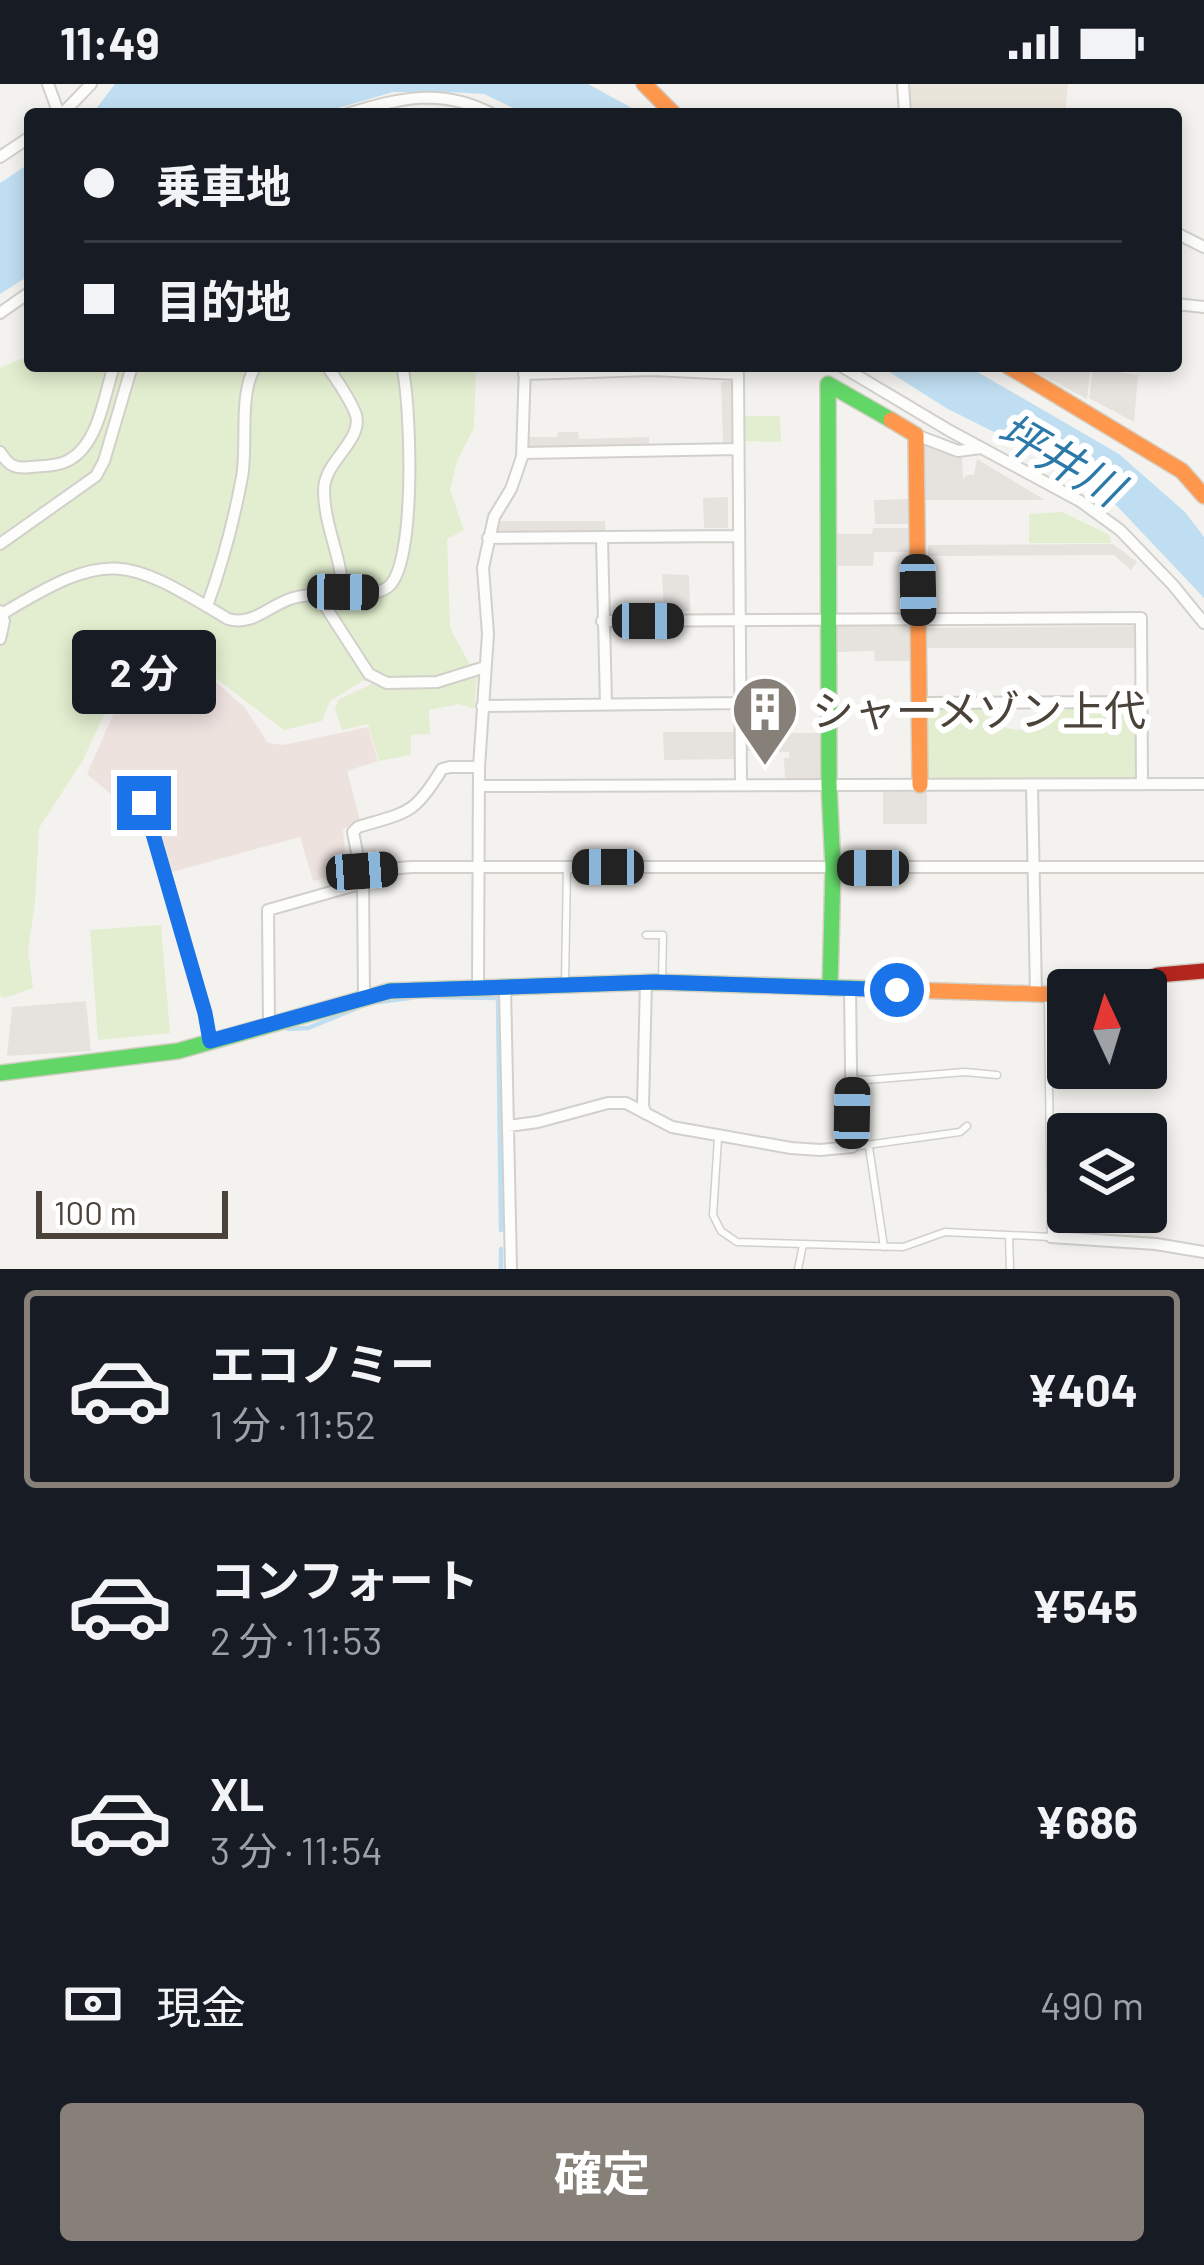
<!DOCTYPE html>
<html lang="ja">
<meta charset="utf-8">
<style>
:root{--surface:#171b24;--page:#20242c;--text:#f1f3f6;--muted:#9ea1a6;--line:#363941;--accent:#868078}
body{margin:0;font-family:Barlow,"Noto Sans JP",sans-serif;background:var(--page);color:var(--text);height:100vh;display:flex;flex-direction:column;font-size:45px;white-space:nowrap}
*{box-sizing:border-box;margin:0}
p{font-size:39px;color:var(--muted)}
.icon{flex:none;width:66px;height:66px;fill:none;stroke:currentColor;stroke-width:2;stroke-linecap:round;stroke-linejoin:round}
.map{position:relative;height:1185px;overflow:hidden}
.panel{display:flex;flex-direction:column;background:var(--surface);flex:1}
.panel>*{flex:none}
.hud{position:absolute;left:24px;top:24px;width:1158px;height:264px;border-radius:12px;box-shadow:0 6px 18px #0003;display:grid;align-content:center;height:264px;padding:0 60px;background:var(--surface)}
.needle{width:78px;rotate:356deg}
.controls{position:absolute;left:1047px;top:885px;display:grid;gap:24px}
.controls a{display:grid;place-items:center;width:120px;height:120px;border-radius:12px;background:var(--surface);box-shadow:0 6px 18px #0003;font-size:60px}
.scale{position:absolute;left:36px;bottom:30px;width:192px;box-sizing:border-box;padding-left:12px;border:6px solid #4b4339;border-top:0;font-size:33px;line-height:42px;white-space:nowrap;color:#4b4339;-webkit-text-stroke:9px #fff;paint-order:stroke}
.end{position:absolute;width:54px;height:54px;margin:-27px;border:15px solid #1a73e8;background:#fff;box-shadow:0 0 0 6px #fff}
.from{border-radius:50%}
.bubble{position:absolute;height:84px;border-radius:12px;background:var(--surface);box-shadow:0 6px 18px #0003;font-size:39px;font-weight:700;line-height:84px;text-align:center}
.car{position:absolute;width:36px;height:72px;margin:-36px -18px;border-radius:15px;box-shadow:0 0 9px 3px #0007;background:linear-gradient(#222 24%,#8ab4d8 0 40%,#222 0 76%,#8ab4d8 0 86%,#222 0)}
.hud b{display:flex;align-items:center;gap:42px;height:114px;font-size:45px}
.hud b+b{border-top:3px solid var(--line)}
.hud i{width:30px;height:30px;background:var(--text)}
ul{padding:21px 0 0;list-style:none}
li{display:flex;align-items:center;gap:36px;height:198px;margin:0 24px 18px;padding:0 36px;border:6px solid transparent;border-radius:12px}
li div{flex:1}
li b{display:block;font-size:45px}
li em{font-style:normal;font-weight:700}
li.current{border-color:var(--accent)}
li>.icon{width:108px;height:108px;stroke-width:1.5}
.pay{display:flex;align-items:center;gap:30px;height:132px;padding:0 60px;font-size:45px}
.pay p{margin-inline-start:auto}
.cta{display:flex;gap:24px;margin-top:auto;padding:24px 60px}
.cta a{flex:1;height:138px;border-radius:12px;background:var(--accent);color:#fff;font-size:48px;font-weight:700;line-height:138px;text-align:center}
.status{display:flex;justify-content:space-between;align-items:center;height:84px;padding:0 60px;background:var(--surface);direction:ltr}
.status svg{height:33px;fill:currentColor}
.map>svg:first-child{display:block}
.education{fill:#eae5da}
.medical{fill:#eee2df}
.green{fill:#e2eecf}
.parking{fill:#e6e3df}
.water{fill:#c0def1}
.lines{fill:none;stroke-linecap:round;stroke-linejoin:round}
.stream{stroke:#c0def1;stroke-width:4.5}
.lane-casing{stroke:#d2d0cb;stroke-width:9}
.street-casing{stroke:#d2d0cb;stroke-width:14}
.fast-casing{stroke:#d3cfc5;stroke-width:18}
.slow-casing{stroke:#d3cfc5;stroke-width:18}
.jam-casing{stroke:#d3cfc5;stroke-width:18}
.lane{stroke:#fdfdfc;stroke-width:6}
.street{stroke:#fdfdfc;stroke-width:10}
.fast{stroke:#63d668;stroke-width:15}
.slow{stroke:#ff974d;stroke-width:15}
.jam{stroke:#b3261e;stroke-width:15}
.route{stroke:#1a73e8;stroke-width:15}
.labels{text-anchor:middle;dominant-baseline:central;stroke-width:12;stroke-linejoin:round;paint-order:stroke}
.poi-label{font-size:42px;fill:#4b4339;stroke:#fff;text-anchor:start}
.water-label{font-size:45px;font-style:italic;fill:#2c78a9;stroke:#fff}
</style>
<div class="status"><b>11:49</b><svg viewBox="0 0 49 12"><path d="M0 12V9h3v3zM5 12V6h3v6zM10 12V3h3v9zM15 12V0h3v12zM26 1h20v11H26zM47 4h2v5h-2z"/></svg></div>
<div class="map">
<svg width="1204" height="1185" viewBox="0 0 1204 1185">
<rect width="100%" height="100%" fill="#f4f2ee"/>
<!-- education -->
<path class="education" d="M909,0H1068L1065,30H912Z"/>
<!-- medical -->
<path class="medical" d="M180,592L214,596L245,624L268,659L283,661L368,643L378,677L347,687L360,736L343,745L347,788L313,797L300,753L161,791L136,712H113L87,690L124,606L143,593Z"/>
<!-- green -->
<path class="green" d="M30,271V282H476L474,344L457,377L450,406L464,446L447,455L450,544L470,581L455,589L393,603L477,593L474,625L459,620L429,626L430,650L411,651V671L379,677L368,640L342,646L335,625L338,616L378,597H362L330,617L322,637L284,646L214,593L139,587L114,609L83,676L39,744L35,819L28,867L33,904L5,914L0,912V284Z
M745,332H780L781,358L744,357Z
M1062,428L1110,451L1111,459H1029V430Z
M1133,623L1137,627V691L1133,696H930L925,692L924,625L1005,624V644L1033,648L1038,624Z
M161,841L170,949L98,956L90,846Z"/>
<!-- parking -->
<path class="parking" d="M1025,282H1053L1072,287L1074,282H1091L1087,315Z
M1093,284L1138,291L1134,338L1089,314Z
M732,297L734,358H723L721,298Z
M558,348H578L579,355L649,353V363L530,364L527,361V353H557Z
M929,359L953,371L962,372L963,395L967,391H974L977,375L1045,416H923V363Z
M728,413V444H704L703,414Z
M911,415L912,440H875L874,416Z
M498,437H605L606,449H497Z
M873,444H912V468H874L873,482H833L834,450H872Z
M1113,460L1137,478L1131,486L1114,471L928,472V461Z
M662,490L689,491L690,527H664Z
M836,541H909L914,545L913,577H875L874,567L837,568Z
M1134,542V564H924V544Z
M663,648H734L735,675L664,676Z
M746,649H821V692L818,696H785L784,674H789V668L746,667Z
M883,708H927V740H883Z
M86,917L91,967L7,972L12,923Z"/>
<!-- water -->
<path class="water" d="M115,0H588L643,30H526L484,10L448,8H393L318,30H92Z
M30,79V191L0,210V99Z
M880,282H967L1119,370L1185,428L1204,453V514L1117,422L1070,386L946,324Z"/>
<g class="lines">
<!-- stream -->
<path class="stream" d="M433,913L498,914L501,1146
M379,918L410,914
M288,945L308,944L357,924
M501,1165V1185"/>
<defs>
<path id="lane" d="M646,851H663L662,896
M565,899L567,783
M852,995L866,996L965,988L997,991
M718,1054L713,1131L721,1147L737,1158L903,1163L945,1148L1051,1153L1048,915
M852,1063L960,1048L967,1042
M869,1063L884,1163
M1009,1152L1010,1185
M798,1185L803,1161"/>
<path id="street" d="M48,0L59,30
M903,0L905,30
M62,30L91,0
M347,30C399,14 442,3 492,30
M0,73L30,53
M1176,149L1204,163
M1176,220L1204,223
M0,229L30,208
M327,282C337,297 350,314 356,331C363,357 324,377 324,406C324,442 342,474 343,508C357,509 376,512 388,503C417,481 411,318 402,282
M841,282L950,347L1080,417L1120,446L1173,501L1204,539
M524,290L652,286L738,290L741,701
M916,351L958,367L981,364
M0,368C9,382 15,385 31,383C43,382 59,382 69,376C99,360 104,311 114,282
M523,369L738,365
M488,454L737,452
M602,454L606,620
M0,460L96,392L104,377L132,282
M318,511L369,590L387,599L437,598L485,583
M207,522C222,481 234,436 242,393C248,361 238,308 256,282
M0,527L4,537L0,555
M2,530C109,465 124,472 228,535C254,542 269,521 293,514C308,510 326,510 343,508
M602,537L1141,534L1142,700
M919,619L1142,618
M482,622L740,619
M1032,701L1036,911
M480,702L1204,700
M144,719L205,929L210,957
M361,787L412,783H1204
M363,799L364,913
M646,898L643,1022L646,1030
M478,903L479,683L488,550L483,484L494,433L511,405L522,373L525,282
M505,903L511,1185
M269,941L268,826L363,799L353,748L358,743C408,728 414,731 442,685L450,683H479
M508,1042L538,1038L608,1019H626L672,1043L791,1064L820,1066L852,1063L850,904
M1051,1153L1156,1160L1204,1168"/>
<path id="fast" d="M830,904L833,784L829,701L828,300L891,336
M0,989L178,967L390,907L655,898L879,905"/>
<path id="slow" d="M644,0L674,30
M1008,282L1182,387L1204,412
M891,336L916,351L920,701
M879,905L1068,911"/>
<path id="jam" d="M1112,906L1158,891L1204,887"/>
</defs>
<!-- lane casing -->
<use href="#lane" class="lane-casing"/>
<!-- street casing -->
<use href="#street" class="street-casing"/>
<!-- fast casing -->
<use href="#fast" class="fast-casing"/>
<!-- slow casing -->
<use href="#slow" class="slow-casing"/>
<!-- jam casing -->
<use href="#jam" class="jam-casing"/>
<!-- lane -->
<use href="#lane" class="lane"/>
<!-- street -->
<use href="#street" class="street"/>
<!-- fast -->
<use href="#fast" class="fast"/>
<!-- slow -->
<use href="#slow" class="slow"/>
<!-- jam -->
<use href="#jam" class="jam"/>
</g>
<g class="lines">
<!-- route -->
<path class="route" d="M144,719L205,929L210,957L390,907L655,898L897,906"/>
</g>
<!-- icons -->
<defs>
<symbol id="building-pin" viewBox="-11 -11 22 30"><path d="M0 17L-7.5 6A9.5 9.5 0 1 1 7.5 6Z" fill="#868078" stroke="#fff"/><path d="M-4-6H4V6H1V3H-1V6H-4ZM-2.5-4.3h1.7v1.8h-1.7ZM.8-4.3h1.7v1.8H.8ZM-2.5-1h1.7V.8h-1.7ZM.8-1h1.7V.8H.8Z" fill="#fff"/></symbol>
</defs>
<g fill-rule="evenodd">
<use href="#building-pin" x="727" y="587" width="76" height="104"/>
</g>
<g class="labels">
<!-- poi labels -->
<g class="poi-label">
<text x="812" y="625">シャーメゾン上代</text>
</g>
<!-- water labels -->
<g class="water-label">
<text transform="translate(1061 374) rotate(30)">坪井川</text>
</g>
</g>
</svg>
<div class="controls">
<a><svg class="needle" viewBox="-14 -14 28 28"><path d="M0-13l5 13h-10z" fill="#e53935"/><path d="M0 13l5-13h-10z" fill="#9ea1a6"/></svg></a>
<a><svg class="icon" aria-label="layers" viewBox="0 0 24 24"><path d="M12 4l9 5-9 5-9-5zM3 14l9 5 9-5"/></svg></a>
</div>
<div class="scale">100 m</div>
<i class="end from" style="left:897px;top:906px"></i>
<i class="end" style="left:144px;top:719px"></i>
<div class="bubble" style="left:72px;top:546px;width:144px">2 分</div>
<i class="car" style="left:918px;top:506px;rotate:179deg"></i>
<i class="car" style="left:343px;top:508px;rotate:91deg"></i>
<i class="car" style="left:648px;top:537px;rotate:90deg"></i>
<i class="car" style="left:608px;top:783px;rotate:270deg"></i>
<i class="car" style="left:873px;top:784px;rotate:270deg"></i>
<i class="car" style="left:362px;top:787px;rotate:86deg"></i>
<i class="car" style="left:852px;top:1029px;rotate:1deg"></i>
<div class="hud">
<b><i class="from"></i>乗車地</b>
<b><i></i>目的地</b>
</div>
</div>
<section class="panel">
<ul>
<li class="current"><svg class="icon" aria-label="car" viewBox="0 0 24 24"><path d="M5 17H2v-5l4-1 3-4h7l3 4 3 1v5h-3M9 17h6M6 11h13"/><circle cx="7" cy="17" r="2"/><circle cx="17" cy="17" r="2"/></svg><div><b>エコノミー</b><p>1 分 · 11:52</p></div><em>¥404</em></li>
<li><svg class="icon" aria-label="car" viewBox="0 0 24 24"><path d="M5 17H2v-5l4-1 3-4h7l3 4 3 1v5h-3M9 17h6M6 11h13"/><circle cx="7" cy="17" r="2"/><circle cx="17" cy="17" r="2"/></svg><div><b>コンフォート</b><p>2 分 · 11:53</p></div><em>¥545</em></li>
<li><svg class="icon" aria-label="car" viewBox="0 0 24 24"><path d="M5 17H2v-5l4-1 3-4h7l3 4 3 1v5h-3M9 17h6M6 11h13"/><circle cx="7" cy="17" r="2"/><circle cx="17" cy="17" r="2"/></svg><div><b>XL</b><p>3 分 · 11:54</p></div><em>¥686</em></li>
</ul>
<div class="pay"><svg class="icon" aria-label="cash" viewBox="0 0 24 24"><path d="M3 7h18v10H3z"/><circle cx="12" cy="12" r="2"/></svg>現金<p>490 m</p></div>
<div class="cta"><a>確定</a></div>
</section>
